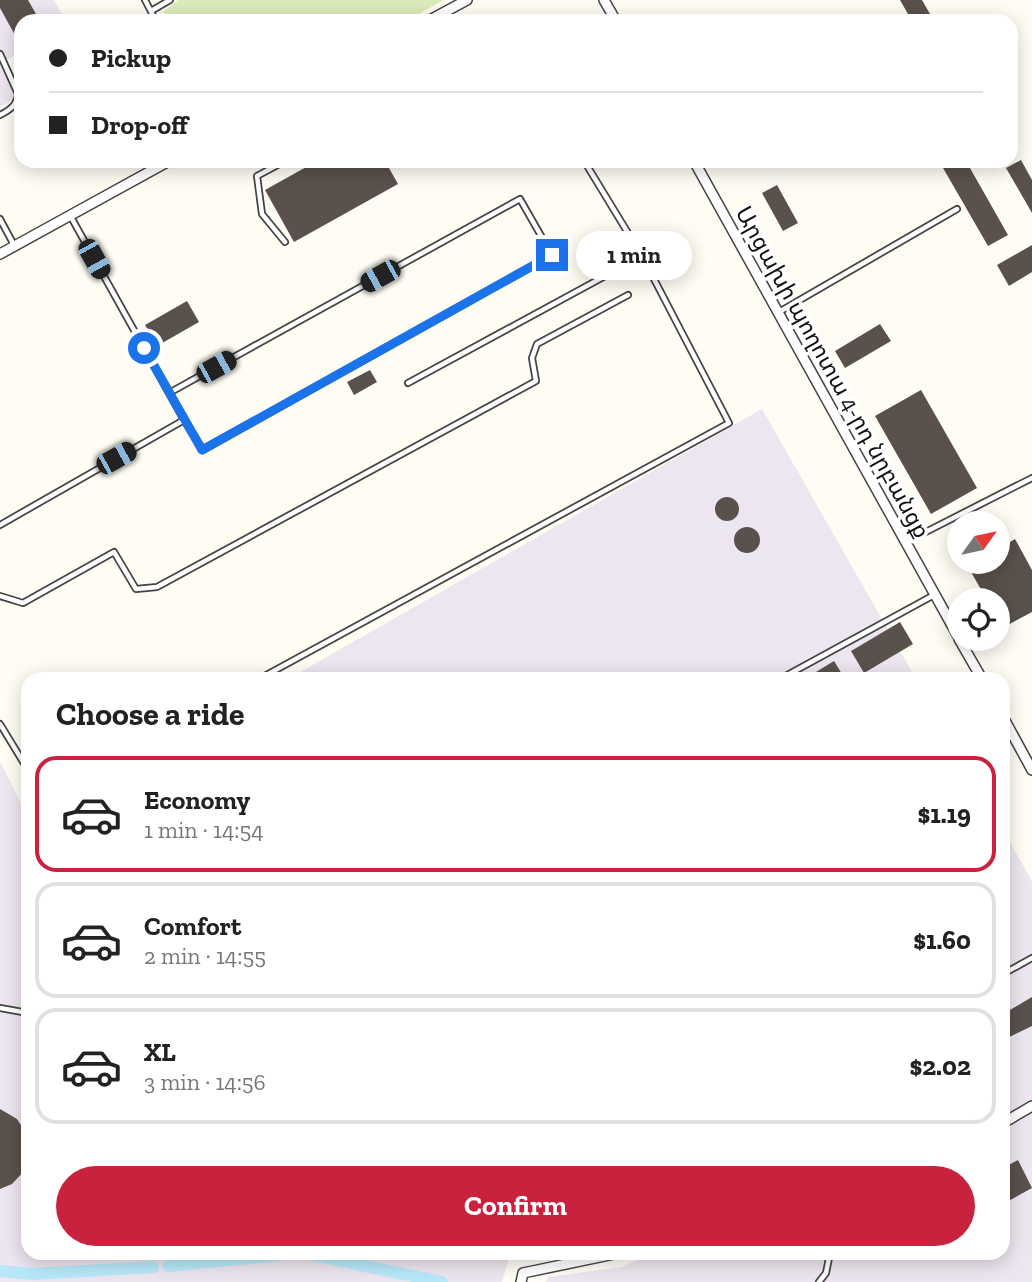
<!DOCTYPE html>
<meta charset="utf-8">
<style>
:root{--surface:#fff;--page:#f2f2f2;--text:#222;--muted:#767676;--line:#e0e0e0;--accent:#c8223e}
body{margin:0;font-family:"Zilla Slab","Noto Sans Armenian",serif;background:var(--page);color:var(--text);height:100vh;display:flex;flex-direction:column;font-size:26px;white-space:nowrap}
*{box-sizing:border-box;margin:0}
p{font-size:23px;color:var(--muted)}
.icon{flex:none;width:38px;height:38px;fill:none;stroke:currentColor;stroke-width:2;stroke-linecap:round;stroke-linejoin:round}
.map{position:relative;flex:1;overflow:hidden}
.details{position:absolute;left:21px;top:672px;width:989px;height:588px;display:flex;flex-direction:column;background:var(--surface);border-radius:21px;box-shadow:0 4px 18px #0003}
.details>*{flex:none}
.top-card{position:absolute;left:14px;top:14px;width:1004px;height:154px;border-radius:21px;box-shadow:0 4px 18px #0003;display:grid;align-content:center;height:154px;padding:0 35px;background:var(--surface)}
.needle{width:46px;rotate:57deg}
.buttons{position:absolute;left:947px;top:511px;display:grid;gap:14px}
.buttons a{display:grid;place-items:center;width:63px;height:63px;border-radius:50%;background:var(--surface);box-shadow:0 4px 18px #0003;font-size:35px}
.end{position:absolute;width:32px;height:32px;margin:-16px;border:9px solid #1a73e8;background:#fff;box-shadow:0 0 0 4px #fff}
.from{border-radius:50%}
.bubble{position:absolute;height:49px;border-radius:24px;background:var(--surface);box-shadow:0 4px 18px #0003;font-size:23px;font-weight:800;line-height:49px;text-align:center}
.car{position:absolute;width:21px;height:42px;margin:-21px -10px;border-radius:9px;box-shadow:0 0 5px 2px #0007;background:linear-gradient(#222 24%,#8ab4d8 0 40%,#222 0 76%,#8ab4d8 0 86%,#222 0)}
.top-card b{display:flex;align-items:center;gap:24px;height:66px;font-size:26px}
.top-card b+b{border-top:2px solid var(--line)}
.top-card i{width:18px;height:18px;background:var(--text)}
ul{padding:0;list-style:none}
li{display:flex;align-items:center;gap:21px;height:116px;margin:0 14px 10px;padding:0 21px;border:4px solid var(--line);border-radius:21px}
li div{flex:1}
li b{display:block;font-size:26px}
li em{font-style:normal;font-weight:800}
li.current{border-color:var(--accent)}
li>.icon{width:63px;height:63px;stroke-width:1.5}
h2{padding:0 35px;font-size:32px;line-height:84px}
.button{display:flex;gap:14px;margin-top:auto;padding:14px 35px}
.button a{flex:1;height:80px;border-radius:42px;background:var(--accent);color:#fff;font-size:28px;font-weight:800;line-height:80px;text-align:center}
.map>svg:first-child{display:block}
.industrial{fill:#ede5ef}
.green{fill:#dbecbb}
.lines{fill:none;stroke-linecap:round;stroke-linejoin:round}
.canal{stroke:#b7e8f9;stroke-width:12}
.building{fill:#5a504c}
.service-casing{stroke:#444;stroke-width:8}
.minor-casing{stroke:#444;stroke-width:12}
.service{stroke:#fff;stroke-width:4.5}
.minor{stroke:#fff;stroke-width:9}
.route{stroke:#1a73e8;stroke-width:9}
.labels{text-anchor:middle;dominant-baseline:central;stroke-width:7;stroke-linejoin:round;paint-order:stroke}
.street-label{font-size:23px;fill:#111;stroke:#fff}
</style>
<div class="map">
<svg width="1032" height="1282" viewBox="0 0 1032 1282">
<rect width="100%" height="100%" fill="#fffcf4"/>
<!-- industrial -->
<path class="industrial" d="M0,0H54L66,21H21V52L5,61L21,95L0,107Z
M762,409L916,679H288Z
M0,761L28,817V1253H525L510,1255L502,1282H0Z
M1003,830L1032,881V1282H546L548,1277L622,1267L654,1253H1003Z"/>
<!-- green -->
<path class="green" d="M178,0H444L406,21H163L164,11Z"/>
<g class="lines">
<!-- canal -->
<path class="canal" d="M303,1253L442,1282
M168,1266L300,1253
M0,1271L33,1274L153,1267"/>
</g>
<!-- building -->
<path class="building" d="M0,0H28L40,21H21V46L0,8Z
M900,0H922L934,21H912Z
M1021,160L1032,180V213L1006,168Z
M317,161H385L398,184L294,242L265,190Z
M939,161H966L1008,235L988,246Z
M777,185L798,223L783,231L762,193Z
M1032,245V272L1009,286L997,265Z
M187,301L199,322L157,346L145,325Z
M880,324L891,341L845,368L835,351Z
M370,370L377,382L354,395L347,382Z
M921,390L977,488L931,514L875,416Z
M715 509a12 12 0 1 1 24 0a12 12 0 1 1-24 0Z
M734 540a13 13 0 1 1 26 0a13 13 0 1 1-26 0Z
M1015,539L1032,570V612L1002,628L998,620V600H987L967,565L974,562H998V549Z
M900,622L913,644L864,673L851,651Z
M834,661L845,679H820L816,672Z
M1032,997V1026L1003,1040V1014Z
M0,1109L17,1119L28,1136L26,1169L12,1184L0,1189Z
M1018,1160L1032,1188L1003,1204V1168Z"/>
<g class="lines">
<defs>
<path id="service" d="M145,0L156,21
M151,11L170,0
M0,54L18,94C17,105 10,110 0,115
M580,161L586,164L642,256
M71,217L184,420
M0,219L14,245
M285,242L262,214L257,176L285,161
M779,312L957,209
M0,525L184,420L203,450L552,255L520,199L169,393
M906,542L1032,478
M0,596L23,603L114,552L136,589L157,587L536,381L532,358L537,344L628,295
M259,679L729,423L642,256L408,383
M780,679L934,595
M0,724L28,770
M1003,740L1012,735
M1003,974L1032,958
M0,1008L28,1013
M819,1282L826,1273L830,1253"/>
<path id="minor" d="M604,0L616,21
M428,21L467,0
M694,161L959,638
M0,254L169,161
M959,639L982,679
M1003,717L1032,770
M1003,1123L1032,1106
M521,1282L523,1273L619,1253"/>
</defs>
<!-- service casing -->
<use href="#service" class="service-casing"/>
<!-- minor casing -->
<use href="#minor" class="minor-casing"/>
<!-- service -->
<use href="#service" class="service"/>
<!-- minor -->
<use href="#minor" class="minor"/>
</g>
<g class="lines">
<!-- route -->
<path class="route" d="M144,348L202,450L552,255"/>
</g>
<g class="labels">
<!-- street labels -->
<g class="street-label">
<text transform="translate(833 372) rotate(61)">Արցախի պողոտա 4-րդ նրբանցք</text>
</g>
</g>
</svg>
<div class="buttons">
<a><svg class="needle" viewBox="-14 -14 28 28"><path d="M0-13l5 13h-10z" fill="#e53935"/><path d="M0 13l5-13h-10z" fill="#767676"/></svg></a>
<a><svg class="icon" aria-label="locate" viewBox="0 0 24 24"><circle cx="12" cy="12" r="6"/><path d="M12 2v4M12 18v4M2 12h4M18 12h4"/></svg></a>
</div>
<i class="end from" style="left:144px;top:348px"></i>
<i class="end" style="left:552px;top:255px"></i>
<div class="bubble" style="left:576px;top:231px;width:116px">1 min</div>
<i class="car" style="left:94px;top:259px;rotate:151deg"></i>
<i class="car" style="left:380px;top:276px;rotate:241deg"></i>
<i class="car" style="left:216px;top:367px;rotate:61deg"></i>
<i class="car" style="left:116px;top:458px;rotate:61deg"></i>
<div class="top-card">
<b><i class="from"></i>Pickup</b>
<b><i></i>Drop-off</b>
</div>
<section class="details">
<h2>Choose a ride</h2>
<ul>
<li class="current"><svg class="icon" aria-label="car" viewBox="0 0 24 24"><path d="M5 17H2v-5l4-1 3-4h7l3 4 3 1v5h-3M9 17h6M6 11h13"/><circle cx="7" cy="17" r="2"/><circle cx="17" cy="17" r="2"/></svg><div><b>Economy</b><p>1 min · 14:54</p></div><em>$1.19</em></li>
<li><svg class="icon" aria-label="car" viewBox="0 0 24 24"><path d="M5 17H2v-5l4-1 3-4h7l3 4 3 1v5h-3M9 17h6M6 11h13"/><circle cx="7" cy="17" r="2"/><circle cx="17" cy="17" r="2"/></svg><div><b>Comfort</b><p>2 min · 14:55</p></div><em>$1.60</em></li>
<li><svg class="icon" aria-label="car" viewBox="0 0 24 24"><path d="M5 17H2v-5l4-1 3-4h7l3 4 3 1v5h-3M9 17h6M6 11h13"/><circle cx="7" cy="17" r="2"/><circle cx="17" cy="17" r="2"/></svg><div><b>XL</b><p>3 min · 14:56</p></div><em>$2.02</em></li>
</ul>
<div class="button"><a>Confirm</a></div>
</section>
</div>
